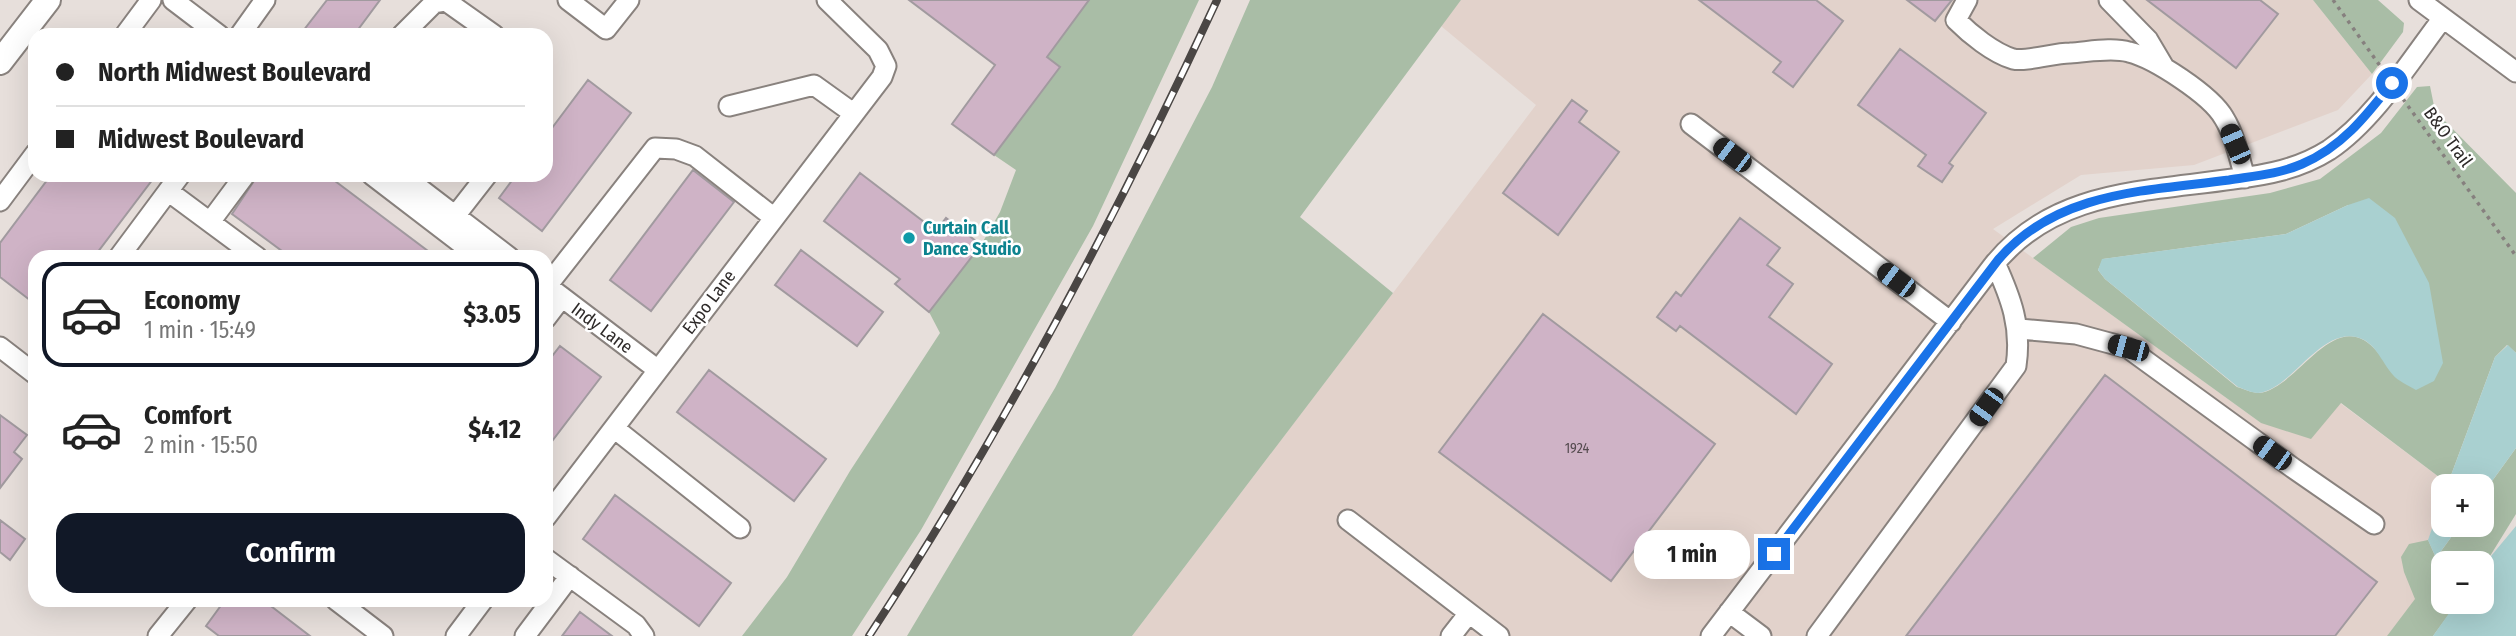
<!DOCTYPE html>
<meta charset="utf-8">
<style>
:root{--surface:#fff;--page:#f2f2f2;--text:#222;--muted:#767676;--line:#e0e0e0;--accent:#111827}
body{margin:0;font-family:"Fira Sans Condensed",sans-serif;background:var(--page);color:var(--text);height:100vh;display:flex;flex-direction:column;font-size:26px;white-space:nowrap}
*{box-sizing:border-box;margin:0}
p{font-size:23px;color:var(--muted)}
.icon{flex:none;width:38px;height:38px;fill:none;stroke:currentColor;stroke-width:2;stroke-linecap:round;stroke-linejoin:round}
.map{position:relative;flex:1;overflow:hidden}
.details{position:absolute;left:28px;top:250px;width:525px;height:357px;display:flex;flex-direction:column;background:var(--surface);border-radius:21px;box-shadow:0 7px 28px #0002}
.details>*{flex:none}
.guide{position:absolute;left:28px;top:28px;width:525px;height:154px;border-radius:21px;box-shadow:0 7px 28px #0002;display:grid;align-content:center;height:154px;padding:0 28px;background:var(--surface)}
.tools{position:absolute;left:2431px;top:474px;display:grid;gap:14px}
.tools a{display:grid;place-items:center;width:63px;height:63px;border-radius:14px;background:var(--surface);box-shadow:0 7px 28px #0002;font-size:35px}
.end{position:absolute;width:32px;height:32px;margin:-16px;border:9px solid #1a73e8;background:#fff;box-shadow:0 0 0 4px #fff}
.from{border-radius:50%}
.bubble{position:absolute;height:49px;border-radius:21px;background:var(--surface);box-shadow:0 7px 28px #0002;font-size:23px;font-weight:700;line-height:49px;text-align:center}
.car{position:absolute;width:21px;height:42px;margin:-21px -10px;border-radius:9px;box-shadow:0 0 5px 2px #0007;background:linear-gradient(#222 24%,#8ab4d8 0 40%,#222 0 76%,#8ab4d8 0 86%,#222 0)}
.guide b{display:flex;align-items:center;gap:24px;height:66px;font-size:26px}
.guide b+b{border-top:2px solid var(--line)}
.guide i{width:18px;height:18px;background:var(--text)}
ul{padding:12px 0 0;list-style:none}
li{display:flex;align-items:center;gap:21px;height:105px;margin:0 14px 10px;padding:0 14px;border:4px solid transparent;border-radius:21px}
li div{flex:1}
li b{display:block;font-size:26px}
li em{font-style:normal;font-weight:700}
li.selected{border-color:var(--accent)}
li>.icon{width:63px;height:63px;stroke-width:1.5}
.button{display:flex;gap:14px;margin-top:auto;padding:14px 28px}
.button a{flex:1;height:80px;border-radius:21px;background:var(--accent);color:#fff;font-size:28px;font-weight:700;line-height:80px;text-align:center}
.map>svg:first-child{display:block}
.built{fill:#e2d2cb}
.green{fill:#a9bda6;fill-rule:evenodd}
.water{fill:#a9d0d0}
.building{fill:#cfb3c6;stroke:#a19a9f;stroke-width:2}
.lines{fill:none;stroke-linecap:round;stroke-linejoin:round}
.minor-casing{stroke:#89827e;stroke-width:23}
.major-casing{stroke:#89827e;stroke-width:28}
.path{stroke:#86807e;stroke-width:3.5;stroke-dasharray:3.5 5;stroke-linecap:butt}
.minor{stroke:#fff;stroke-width:19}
.major{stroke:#fff;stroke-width:24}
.rail-casing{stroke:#4a4644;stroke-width:8}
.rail{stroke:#fff;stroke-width:5;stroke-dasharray:16;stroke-linecap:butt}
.route{stroke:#1a73e8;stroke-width:9}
.culture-dot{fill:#0f9aa8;stroke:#fff;stroke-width:2.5}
.labels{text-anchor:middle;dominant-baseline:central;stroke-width:5;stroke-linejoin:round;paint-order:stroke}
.number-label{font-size:14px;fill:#564c50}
.street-label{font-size:18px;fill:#2e2a29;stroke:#fff}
.culture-label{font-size:18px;font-weight:bold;fill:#0d838f;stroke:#fff;text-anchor:start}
</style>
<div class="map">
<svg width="2516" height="636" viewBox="0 0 2516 636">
<rect width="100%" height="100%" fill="#e7dfdb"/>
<!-- built -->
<path class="built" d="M1461,0H2313L2372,74L2338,110L2194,165L2081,175L1993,229L2261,423L2340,403L2443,480L2442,499L2429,540L2436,558L2403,636H1132L1536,105L1441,26Z"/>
<!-- green -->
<path class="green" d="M1089,0H1199L1093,226L921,530L852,636H742L787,577L850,471L940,333L929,312L981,245L1000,212L1016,170L994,155L1060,67L1047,57Z
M1250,0H1461L1300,217L1393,293L1132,636H907L1055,388L1212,87Z
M2313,0H2378L2404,23L2403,32L2372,74Z
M2430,86L2435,111L2516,193V353L2507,345L2495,357L2447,486H2443L2442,499L2443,480L2341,403L2311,439L2261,423L2033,258L2071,227L2099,218L2270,193L2320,179L2381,133L2417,87ZM2348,205L2379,354C2336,299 2299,389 2259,393C2252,393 2244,389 2237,387L2105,279L2098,270L2103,259L2286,234Z
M2516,448V514L2482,569V564H2443V602H2458L2433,636H2387L2415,599L2404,572L2401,557L2409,544L2428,540L2436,558L2460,525H2482V495Z"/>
<!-- water -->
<path class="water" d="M2369,198L2395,218L2429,283L2443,363L2434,381L2416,390C2408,385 2398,381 2393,375C2381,361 2375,341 2356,337C2319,329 2291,390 2258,393C2252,393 2244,389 2238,387L2105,279L2098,270L2102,259L2286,234L2348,205Z
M2508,345L2516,353V448L2482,495V486H2447L2495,357Z
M2443,497V525H2460L2436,558L2428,540Z
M2516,526V636H2433L2457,602H2482V567Z"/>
<!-- building -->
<path class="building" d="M327,0H380L354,35H300Z
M909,0H1089L1047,57L1060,67L994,155L952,124L995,65Z
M1699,0H1816L1843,21L1793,87L1773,72L1781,62Z
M1907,0H1952L1935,21Z
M2147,0H2260L2278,14L2236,68Z
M1900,49L1986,113L1949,163L1953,166L1942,182L1918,166L1926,155L1858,105Z
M588,80L631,113L542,231L499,198L516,175H546V136Z
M1572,100L1587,111L1579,122L1619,152L1558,235L1503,193Z
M693,170L734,202L651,311L610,280Z
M860,173L936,231L946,218L981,245L929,312L895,284L900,279L824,221Z
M51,175H156L94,257H35V304L0,277V243Z
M258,175H327L436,257H290L232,214Z
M1740,218L1780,248L1767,265L1793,284L1769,317L1832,364L1796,414L1680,326L1676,331L1657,317L1676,292L1681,296Z
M801,250L883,312L857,346L775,285Z
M1543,314L1715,444L1611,581L1439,452Z
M560,346L601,377L546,449V364Z
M709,370L826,459L794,501L677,412Z
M2105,375L2377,582L2335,636H1906Z
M0,415L27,435L14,452L22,459L0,488Z
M615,495L731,583L699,626L583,539Z
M0,520L25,539L10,560L0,552Z
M225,600H263L310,636H219L206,626Z
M580,612L612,636H562Z"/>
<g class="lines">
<defs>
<path id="minor" d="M173,0L219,35
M568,0L606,29L629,0
M1967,0L1956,20C1970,34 1993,53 2013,59C2026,62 2054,53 2070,53C2088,52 2112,47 2129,52C2154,58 2211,95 2224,118C2235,136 2239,157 2245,178
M2109,0L2148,40L2164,67
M2419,0L2516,72
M125,35L151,0
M240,35L265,0
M402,35L434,3L446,1L494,35
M729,106L814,85L853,113
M1691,124L1951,322
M372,175L479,257
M402,175L509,257
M168,191L257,257
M0,201L35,154
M455,216L487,175
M210,222L245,175
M119,257L180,175
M546,285L658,370
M547,286L655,148L676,149L695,156L773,217
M546,318L562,297
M2019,329L2076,334L2128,348L2293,468L2374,524
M0,347L35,374
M614,428L740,528
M546,517L882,77L886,66L878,50L827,0
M1348,520L1499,636
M546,559L636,625L644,636
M336,600L383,636
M1729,612L1761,636
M158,636L187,600
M456,636L483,600
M525,636L570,576
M1451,636L1469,613
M1711,636L1992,267C2052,190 2144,192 2233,179C2267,175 2299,169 2329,150C2374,120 2410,61 2443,18
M1817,636L2016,366C2022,327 2011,298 1995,263"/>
<path id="major" d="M0,62L48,0"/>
</defs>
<!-- minor casing -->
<use href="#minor" class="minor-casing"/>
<!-- major casing -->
<use href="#major" class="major-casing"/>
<!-- path -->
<path class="path" d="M2333,0L2383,70
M2403,99L2516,256"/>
<!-- minor -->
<use href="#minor" class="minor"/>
<!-- major -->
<use href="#major" class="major"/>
<defs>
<path id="rail" d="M869,636C1002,433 1115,220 1217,0"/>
</defs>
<!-- rail casing -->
<use href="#rail" class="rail-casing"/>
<!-- rail -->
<use href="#rail" class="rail"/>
</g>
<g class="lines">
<!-- route -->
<path class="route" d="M1774,554L1998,260C2057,191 2146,191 2229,180C2254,176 2279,174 2302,164C2342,147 2366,116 2392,83"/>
</g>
<!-- markers -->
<circle class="culture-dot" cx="909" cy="238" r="7"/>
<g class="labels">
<!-- number labels -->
<g class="number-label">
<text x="1577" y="448">1924</text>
</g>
<!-- street labels -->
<g class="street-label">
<text transform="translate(2448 137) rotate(54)">B&amp;O Trail</text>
<text transform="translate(709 302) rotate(-53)">Expo Lane</text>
<text transform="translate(602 328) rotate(37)">Indy Lane</text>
</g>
<!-- culture labels -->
<g class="culture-label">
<text x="923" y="228">Curtain Call<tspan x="923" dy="21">Dance Studio</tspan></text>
</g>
</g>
</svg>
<div class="tools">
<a>+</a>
<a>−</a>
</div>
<i class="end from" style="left:2392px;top:83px"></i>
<i class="end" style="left:1774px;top:554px"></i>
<div class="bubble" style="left:1634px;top:530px;width:116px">1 min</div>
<i class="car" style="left:2235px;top:144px;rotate:336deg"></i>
<i class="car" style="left:1732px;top:155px;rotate:307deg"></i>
<i class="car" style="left:1896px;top:280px;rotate:307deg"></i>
<i class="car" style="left:2128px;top:348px;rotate:285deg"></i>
<i class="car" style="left:1986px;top:407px;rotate:216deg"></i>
<i class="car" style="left:2272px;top:453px;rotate:306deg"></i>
<div class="guide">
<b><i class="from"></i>North Midwest Boulevard</b>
<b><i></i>Midwest Boulevard</b>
</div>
<section class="details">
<ul>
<li class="selected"><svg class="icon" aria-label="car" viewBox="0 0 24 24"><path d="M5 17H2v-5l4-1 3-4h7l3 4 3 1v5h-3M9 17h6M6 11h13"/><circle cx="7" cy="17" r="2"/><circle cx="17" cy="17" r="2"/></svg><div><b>Economy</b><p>1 min · 15:49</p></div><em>$3.05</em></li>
<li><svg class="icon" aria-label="car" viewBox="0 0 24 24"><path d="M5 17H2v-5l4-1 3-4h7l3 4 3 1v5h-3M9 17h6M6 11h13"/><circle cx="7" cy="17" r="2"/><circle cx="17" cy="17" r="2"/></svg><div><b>Comfort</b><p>2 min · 15:50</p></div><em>$4.12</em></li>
</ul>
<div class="button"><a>Confirm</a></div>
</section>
</div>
